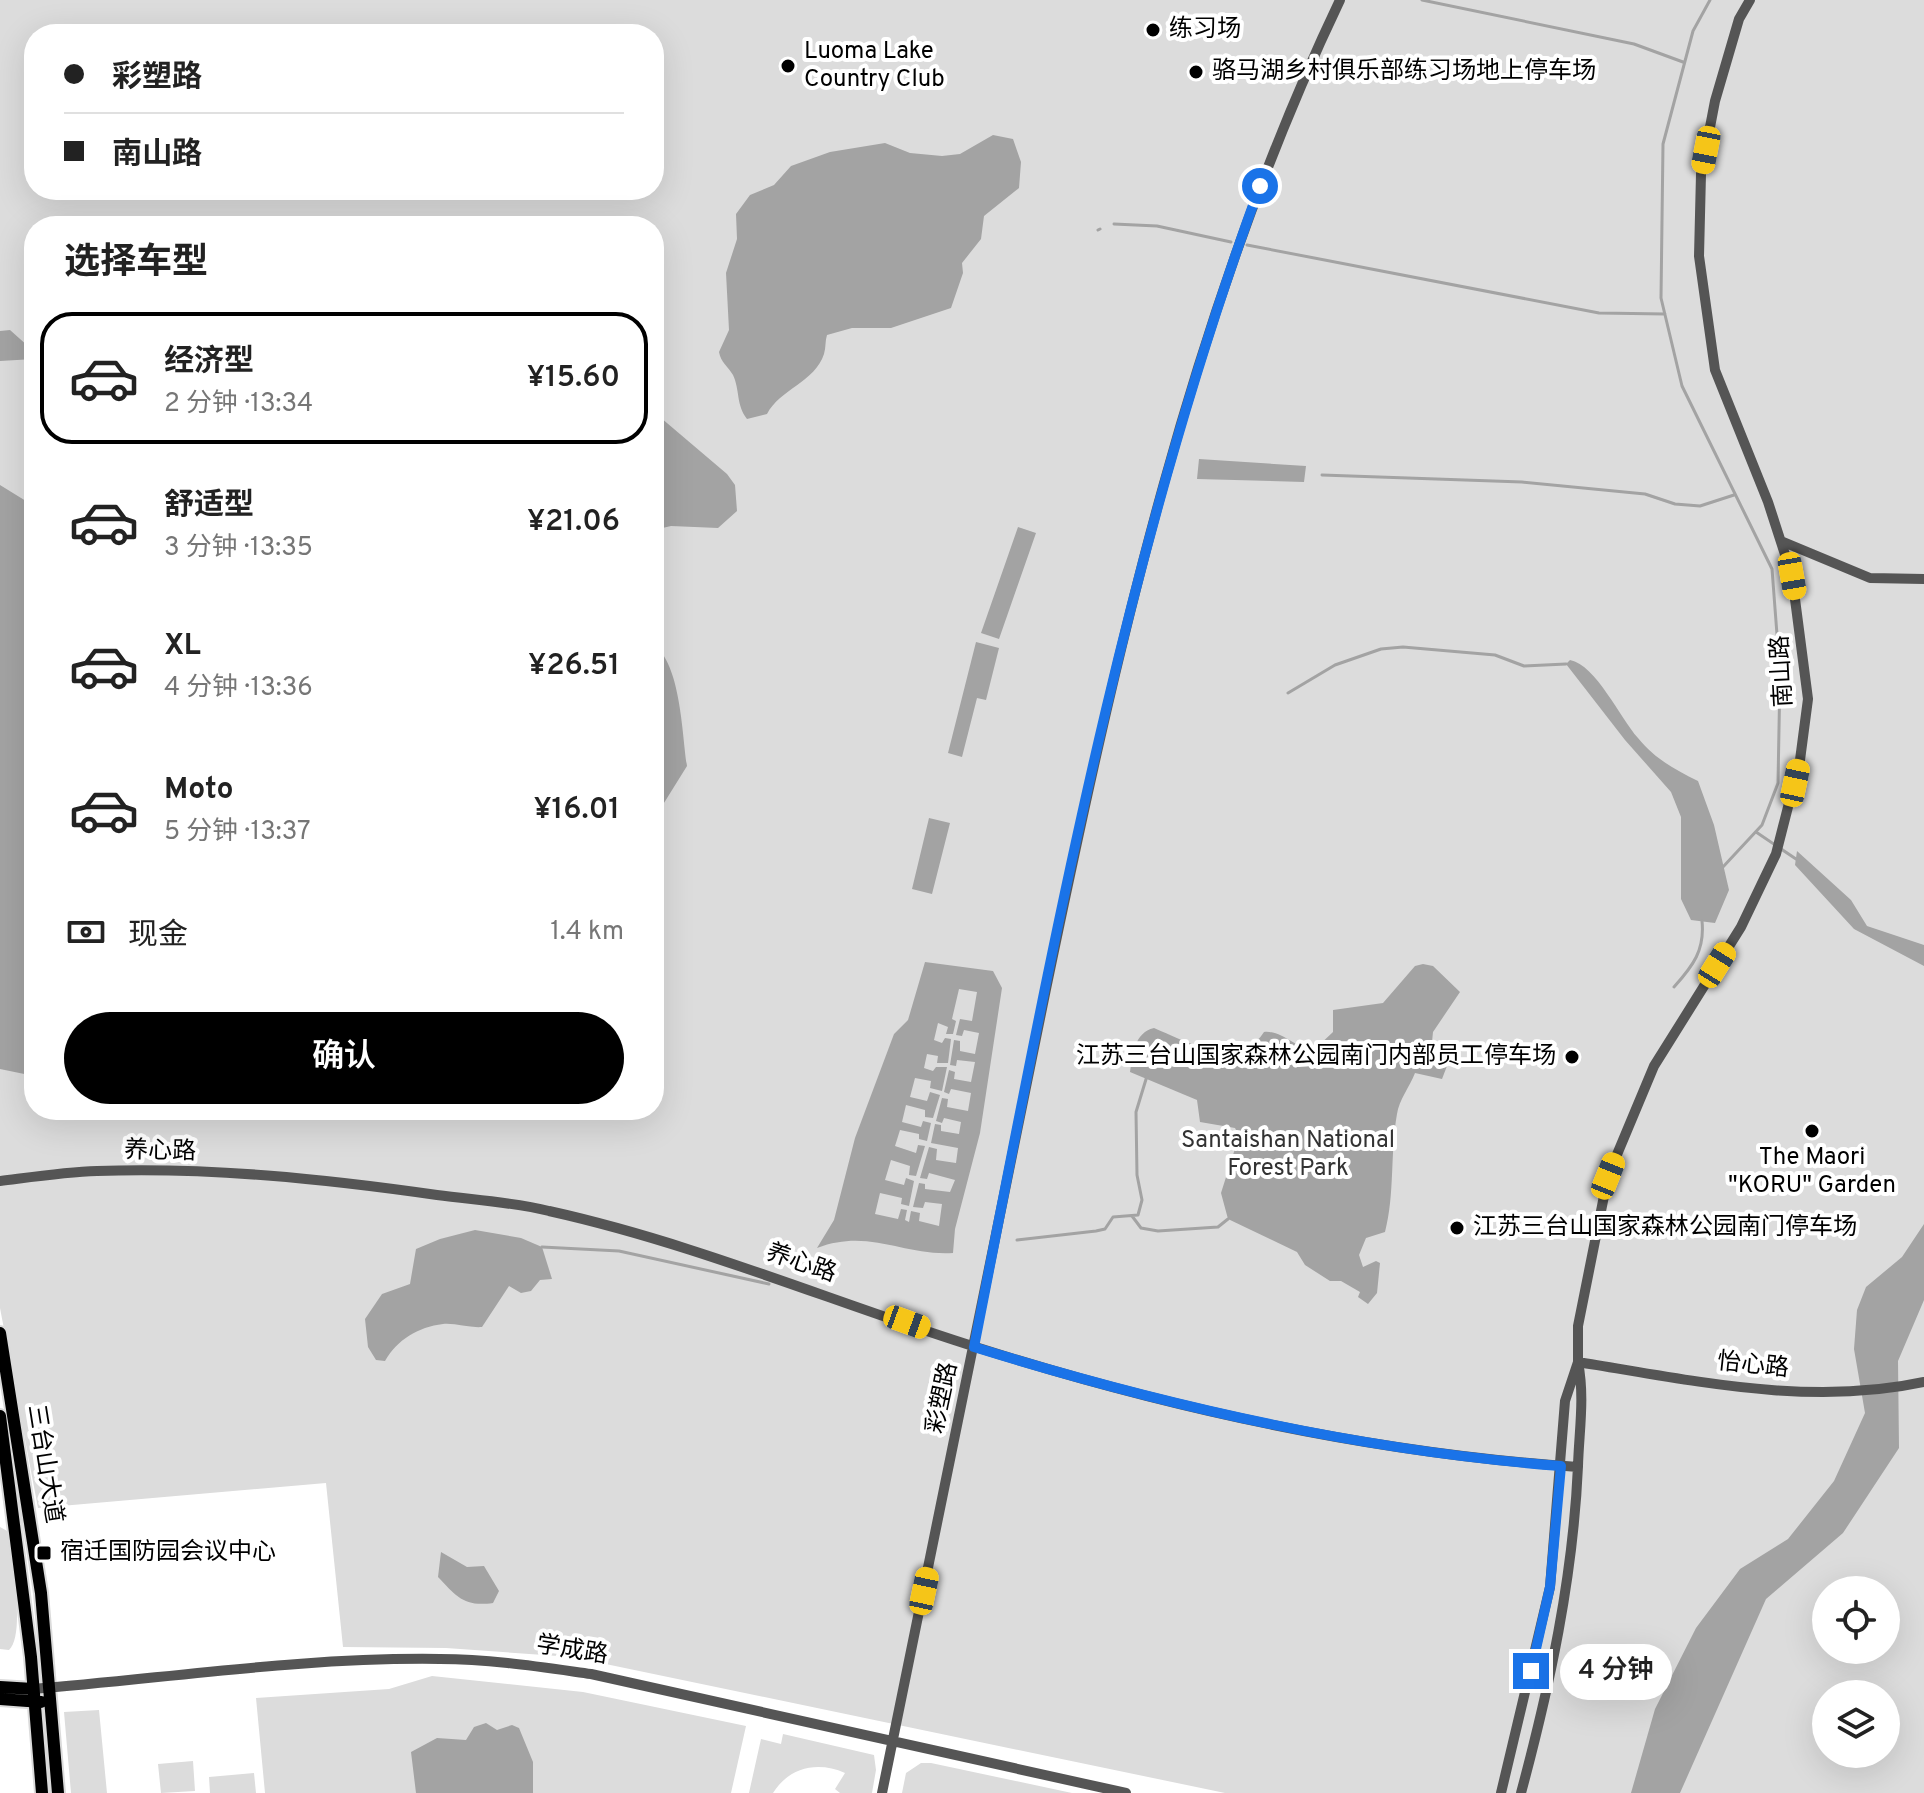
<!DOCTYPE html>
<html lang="zh">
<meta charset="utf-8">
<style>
:root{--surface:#fff;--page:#f2f2f2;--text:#222;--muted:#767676;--line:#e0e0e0;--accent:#000}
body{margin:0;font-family:Overpass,"Noto Sans SC",sans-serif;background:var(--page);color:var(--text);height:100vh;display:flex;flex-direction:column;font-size:30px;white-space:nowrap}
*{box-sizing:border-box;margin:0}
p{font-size:26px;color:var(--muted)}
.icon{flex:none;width:44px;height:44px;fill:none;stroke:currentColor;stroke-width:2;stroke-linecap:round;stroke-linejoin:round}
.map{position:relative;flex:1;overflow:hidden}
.sheet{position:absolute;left:24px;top:216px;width:640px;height:904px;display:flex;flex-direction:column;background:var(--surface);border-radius:32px;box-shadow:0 8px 32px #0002}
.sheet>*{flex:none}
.banner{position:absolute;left:24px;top:24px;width:640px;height:176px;border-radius:32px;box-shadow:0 8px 32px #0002;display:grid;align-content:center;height:176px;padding:0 40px;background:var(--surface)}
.tools{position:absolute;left:1812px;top:1576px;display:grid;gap:16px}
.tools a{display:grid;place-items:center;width:88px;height:88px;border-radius:50%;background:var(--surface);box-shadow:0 8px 32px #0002;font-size:40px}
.end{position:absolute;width:36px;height:36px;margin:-18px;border:10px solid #1a73e8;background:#fff;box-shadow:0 0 0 4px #fff}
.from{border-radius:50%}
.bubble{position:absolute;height:56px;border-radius:28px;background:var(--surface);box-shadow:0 8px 32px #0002;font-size:26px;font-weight:600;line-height:56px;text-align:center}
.car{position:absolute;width:24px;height:48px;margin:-24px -12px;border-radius:10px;box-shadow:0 0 6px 2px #0007;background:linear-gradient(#f5c518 24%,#345 0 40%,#f5c518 0 76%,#345 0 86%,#f5c518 0)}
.banner b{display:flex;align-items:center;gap:28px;height:76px;font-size:30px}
.banner b+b{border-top:2px solid var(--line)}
.banner i{width:20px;height:20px;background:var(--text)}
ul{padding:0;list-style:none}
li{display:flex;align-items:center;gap:24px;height:132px;margin:0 16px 12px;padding:0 24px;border:4px solid transparent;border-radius:32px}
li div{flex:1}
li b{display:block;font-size:30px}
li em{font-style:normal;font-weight:600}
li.active{border-color:var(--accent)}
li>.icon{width:72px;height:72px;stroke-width:1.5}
h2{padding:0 40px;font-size:36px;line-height:96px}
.pay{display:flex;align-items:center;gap:20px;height:88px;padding:0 40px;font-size:30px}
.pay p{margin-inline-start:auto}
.button{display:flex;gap:16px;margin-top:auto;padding:16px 40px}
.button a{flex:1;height:92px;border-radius:48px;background:var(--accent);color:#fff;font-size:32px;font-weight:600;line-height:92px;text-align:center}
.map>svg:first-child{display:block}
.green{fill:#dcdcdc;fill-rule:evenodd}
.water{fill:#a3a3a3;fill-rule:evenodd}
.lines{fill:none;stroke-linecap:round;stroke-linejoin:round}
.stream{stroke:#a3a3a3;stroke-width:3}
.major-casing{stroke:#dbdbdb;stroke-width:16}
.minor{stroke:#555;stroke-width:10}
.major{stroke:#000;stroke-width:12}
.route{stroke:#1a73e8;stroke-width:10}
.poi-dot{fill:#000;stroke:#fff;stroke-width:3}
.labels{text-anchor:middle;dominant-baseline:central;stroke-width:8;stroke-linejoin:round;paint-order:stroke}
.poi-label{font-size:24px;fill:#000;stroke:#fff;text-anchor:start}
.street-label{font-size:24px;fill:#000;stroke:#fff}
.park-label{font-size:24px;fill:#333;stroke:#fff}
</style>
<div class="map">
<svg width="1924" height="1793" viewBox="0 0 1924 1793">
<rect width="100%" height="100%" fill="#fff"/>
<!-- green -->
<path class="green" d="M0,0H1924V1793H1225L572,1657L446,1648L343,1647L326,1483L38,1508L0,1308ZM34,34H654V190H34ZM34,226H654V1110H34ZM1826,1590H1886V1650H1826ZM1826,1694H1886V1754H1826Z
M0,1527L9,1532C11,1556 26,1635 9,1650L0,1649Z
M432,1676L583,1692L746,1726L731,1793H265L256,1698L389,1689Z
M99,1710L107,1793H71L64,1712Z
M783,1734L874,1755L876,1770L872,1793H840L835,1789L845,1773C818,1761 789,1767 773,1793H749L761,1739L781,1744Z
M193,1761L195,1791L161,1793L158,1764Z
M921,1763H931L1072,1793H902L906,1773Z
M254,1773L256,1793H210L209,1777Z"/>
<!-- water -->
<path class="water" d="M993,135L1013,139L1021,162L1019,188L984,216L981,239L962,263L963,273L951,308L891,328H852L827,335C825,341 826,347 824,354C815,382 780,389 767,414L747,419C736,405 740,390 733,375C728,366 721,363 719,352L729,330L726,273L737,239L736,214L750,195L774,185L791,166L830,152L885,143L910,153L942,156L960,154Z
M10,330L29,347L34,359L0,361V331Z
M654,412L727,474L735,485L737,511L718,528L671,526L654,530Z
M1199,459L1306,466L1304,482L1197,479Z
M0,485L34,506V1076L0,1069Z
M1018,527L1036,533L999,639L981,633Z
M976,642L999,648L986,700L977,698L962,757L948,753Z
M654,645C681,665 682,734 687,766L654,819Z
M1570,660C1596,665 1620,718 1638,738C1655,759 1674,769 1698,781L1714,825L1729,890L1715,923L1691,920L1681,899V817L1671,792L1625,740L1566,664Z
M929,818L950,823L932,894L912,889Z
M1797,851L1851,900L1867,926L1924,945V966L1854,929L1795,865Z
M925,962L993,971L1002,988L980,1133L955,1229L953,1253C903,1256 869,1228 817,1248L834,1220L855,1138L894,1034L908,1020ZM959,989L977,992L972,1021L960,1019L956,1035L962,1036L964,1030L979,1033L975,1054L960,1051V1041L954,1040L950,1065L956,1066L957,1060L975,1062L971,1082L954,1079L955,1072L949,1070L944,1092L949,1094L951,1089L971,1093L968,1111L947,1107L948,1099L942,1098L936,1121L942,1123L944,1118L961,1122L959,1134L941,1131V1125L935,1124L931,1143L958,1148L956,1163L936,1160L937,1149L929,1147L920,1178L927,1179L929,1173L955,1180L950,1192L925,1189V1184L919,1183L913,1207L923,1208L925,1202L942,1204L939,1226L919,1221L920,1213L911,1211L909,1222L905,1220L907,1210L901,1209L898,1219L875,1214L880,1193L902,1198L901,1204L909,1206L914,1181L906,1178L904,1185L885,1180L891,1160L910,1166L909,1175L916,1176L925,1146L918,1145L916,1153L895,1146L900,1130L919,1134V1139L927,1141L931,1123L923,1121L921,1127L902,1122L906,1105L925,1110V1117L933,1118L940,1095L930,1092L927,1101L910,1097L915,1078L931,1081L930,1088L942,1091L947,1067H936L933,1071L924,1068L927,1054L938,1056L937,1063H948L951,1039L945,1038L942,1043L934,1040L938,1023L948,1027L946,1034H953L956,1021L952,1019Z
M1423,964L1433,966L1460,992L1433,1032L1432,1042L1443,1051L1447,1066L1442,1079L1415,1073C1410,1086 1399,1100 1397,1114C1390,1153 1395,1194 1385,1232L1366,1238L1359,1255L1363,1267L1376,1261L1380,1263L1377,1293L1368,1304L1358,1297L1360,1292L1341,1281H1330L1305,1265L1297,1252L1228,1219L1221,1193L1239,1136L1235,1128L1200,1122L1197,1100L1130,1072C1133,1054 1134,1033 1154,1028C1186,1041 1239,1072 1264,1032C1283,1030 1296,1050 1315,1049L1333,1032V1010L1383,1003L1415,966Z
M1924,1224V1300L1898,1361L1899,1448L1843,1533L1766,1599L1680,1793H1631L1655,1709L1696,1628L1740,1569L1788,1539L1834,1481L1865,1413L1854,1349L1857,1310L1866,1287L1902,1257Z
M475,1230L521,1238L542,1247L552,1279L540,1280L531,1291L521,1293L509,1286L482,1327C469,1328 456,1323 443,1324C418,1327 397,1340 385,1361L376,1360L368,1347L365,1319L382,1294L410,1284L416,1249L440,1239Z
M441,1552L467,1567L484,1566L499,1591L493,1603C464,1607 457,1597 438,1577Z
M486,1723L497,1730L512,1725L519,1728L533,1762V1793H416L411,1752L437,1738L466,1740L474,1727Z"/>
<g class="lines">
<!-- stream -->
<path class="stream" d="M1422,0L1634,44L1683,62
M1710,0L1693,31L1663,144L1661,298L1682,386L1772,569L1780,674L1778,783L1762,825L1722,868
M1114,224L1157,226L1231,242
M1098,230L1100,229
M1247,245L1599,313L1665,314
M1322,475L1522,482L1645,494L1675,504L1700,506L1734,495
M1288,693L1335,665L1381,649L1403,647L1495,655L1524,666L1566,664
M1756,832L1796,859
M1674,987C1693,966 1705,950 1702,921
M1132,1216L1141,1228L1158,1231L1218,1227L1228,1219
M1017,1240L1096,1231L1105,1229L1113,1217L1138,1215L1142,1200L1137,1175L1136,1112L1147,1076
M542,1247L619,1251L769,1284"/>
<defs>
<path id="major" d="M0,1333L41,1593L58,1793
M0,1416L31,1657L42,1793
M0,1687L33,1689
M0,1699L41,1702"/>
</defs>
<!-- major casing -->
<use href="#major" class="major-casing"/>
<!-- minor -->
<path class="minor" d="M1750,0L1739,19L1715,101L1701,174L1699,256L1715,370L1768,502L1792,576L1808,699L1800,760L1776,854L1741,927L1654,1066L1608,1176L1578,1326V1362C1691,1380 1810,1407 1924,1382
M1781,541L1870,578L1924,579
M0,1181C32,1177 65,1172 97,1171C210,1167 325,1179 437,1195C474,1200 513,1202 549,1211C698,1244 837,1304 982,1349C1175,1410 1375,1453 1578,1467
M33,1689C168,1678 305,1657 440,1659C491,1659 541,1667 591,1674L1126,1793
M882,1793C937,1525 991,1257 1046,989C1116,653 1191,312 1340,0
M1501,1793L1550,1587L1565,1401L1578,1362C1585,1398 1579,1431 1578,1466C1573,1578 1550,1685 1521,1793"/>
<!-- major -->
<use href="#major" class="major"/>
</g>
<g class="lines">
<!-- route -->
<path class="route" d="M1260,186C1122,561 1051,956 974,1347C1165,1406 1361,1451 1561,1466L1550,1587L1531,1671"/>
</g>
<!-- markers -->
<g class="poi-dot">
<circle cx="1153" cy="30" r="8"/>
<circle cx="788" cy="66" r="8"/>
<circle cx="1196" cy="72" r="8"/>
<circle cx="1572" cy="1057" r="8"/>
<circle cx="1812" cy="1131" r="8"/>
<circle cx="1457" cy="1228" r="8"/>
<rect x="36" y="1545" width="16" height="16" rx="4"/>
</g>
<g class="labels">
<!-- poi labels -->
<g class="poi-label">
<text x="1169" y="30">练习场</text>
<text x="804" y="52">Luoma Lake<tspan x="804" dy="28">Country Club</tspan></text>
<text x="1212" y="72">骆马湖乡村俱乐部练习场地上停车场</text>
<text x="1556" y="1057" text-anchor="end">江苏三台山国家森林公园南门内部员工停车场</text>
<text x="1812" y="1158" text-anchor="middle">The Maori<tspan x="1812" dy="28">"KORU" Garden</tspan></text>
<text x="1473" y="1228">江苏三台山国家森林公园南门停车场</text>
<text x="60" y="1553">宿迁国防园会议中心</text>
</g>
<!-- street labels -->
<g class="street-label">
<text transform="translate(1783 671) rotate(-93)">南山路</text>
<text transform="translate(160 1152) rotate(1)">养心路</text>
<text transform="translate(801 1264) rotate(19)">养心路</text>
<text transform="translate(1753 1366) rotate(6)">怡心路</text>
<text transform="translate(943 1398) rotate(-78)">彩塑路</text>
<text transform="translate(44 1464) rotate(81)">三台山大道</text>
<text transform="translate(572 1651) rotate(9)">学成路</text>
</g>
<!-- park labels -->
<g class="park-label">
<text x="1288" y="1141">Santaishan National<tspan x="1288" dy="28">Forest Park</tspan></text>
</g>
</g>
</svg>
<div class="tools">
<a><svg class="icon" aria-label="locate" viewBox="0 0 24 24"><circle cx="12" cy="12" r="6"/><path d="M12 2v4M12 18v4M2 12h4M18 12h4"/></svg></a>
<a><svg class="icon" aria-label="layers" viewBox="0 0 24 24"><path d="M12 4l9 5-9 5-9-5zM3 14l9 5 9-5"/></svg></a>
</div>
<i class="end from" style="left:1260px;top:186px"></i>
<i class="end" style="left:1531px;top:1671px"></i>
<div class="bubble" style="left:1560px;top:1644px;width:112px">4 分钟</div>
<i class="car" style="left:1706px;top:150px;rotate:191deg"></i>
<i class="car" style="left:1792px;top:576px;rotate:170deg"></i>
<i class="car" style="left:1795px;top:783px;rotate:12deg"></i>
<i class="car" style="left:1717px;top:965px;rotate:32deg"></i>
<i class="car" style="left:1608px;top:1176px;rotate:22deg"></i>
<i class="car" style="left:907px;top:1322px;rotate:110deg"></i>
<i class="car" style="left:924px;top:1591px;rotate:12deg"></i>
<div class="banner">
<b><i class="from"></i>彩塑路</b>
<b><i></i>南山路</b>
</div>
<section class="sheet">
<h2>选择车型</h2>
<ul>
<li class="active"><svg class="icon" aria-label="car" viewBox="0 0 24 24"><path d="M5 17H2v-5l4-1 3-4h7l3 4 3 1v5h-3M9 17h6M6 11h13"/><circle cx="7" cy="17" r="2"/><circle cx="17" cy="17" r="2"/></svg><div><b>经济型</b><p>2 分钟 · 13:34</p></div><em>¥15.60</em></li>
<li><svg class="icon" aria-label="car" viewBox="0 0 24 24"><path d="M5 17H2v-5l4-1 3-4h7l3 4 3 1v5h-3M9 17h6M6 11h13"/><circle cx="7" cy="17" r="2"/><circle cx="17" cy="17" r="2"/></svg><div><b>舒适型</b><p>3 分钟 · 13:35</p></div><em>¥21.06</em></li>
<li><svg class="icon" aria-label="car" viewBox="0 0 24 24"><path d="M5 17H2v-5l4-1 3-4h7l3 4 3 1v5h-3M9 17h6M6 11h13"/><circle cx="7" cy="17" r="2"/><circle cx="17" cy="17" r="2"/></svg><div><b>XL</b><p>4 分钟 · 13:36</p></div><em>¥26.51</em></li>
<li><svg class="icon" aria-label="car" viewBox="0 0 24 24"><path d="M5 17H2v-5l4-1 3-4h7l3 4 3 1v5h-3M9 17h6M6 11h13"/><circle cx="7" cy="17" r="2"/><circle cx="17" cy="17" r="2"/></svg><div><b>Moto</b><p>5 分钟 · 13:37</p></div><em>¥16.01</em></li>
</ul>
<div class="pay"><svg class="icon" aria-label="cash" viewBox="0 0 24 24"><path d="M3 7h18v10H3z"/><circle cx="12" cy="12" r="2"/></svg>现金<p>1.4 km</p></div>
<div class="button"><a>确认</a></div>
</section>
</div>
